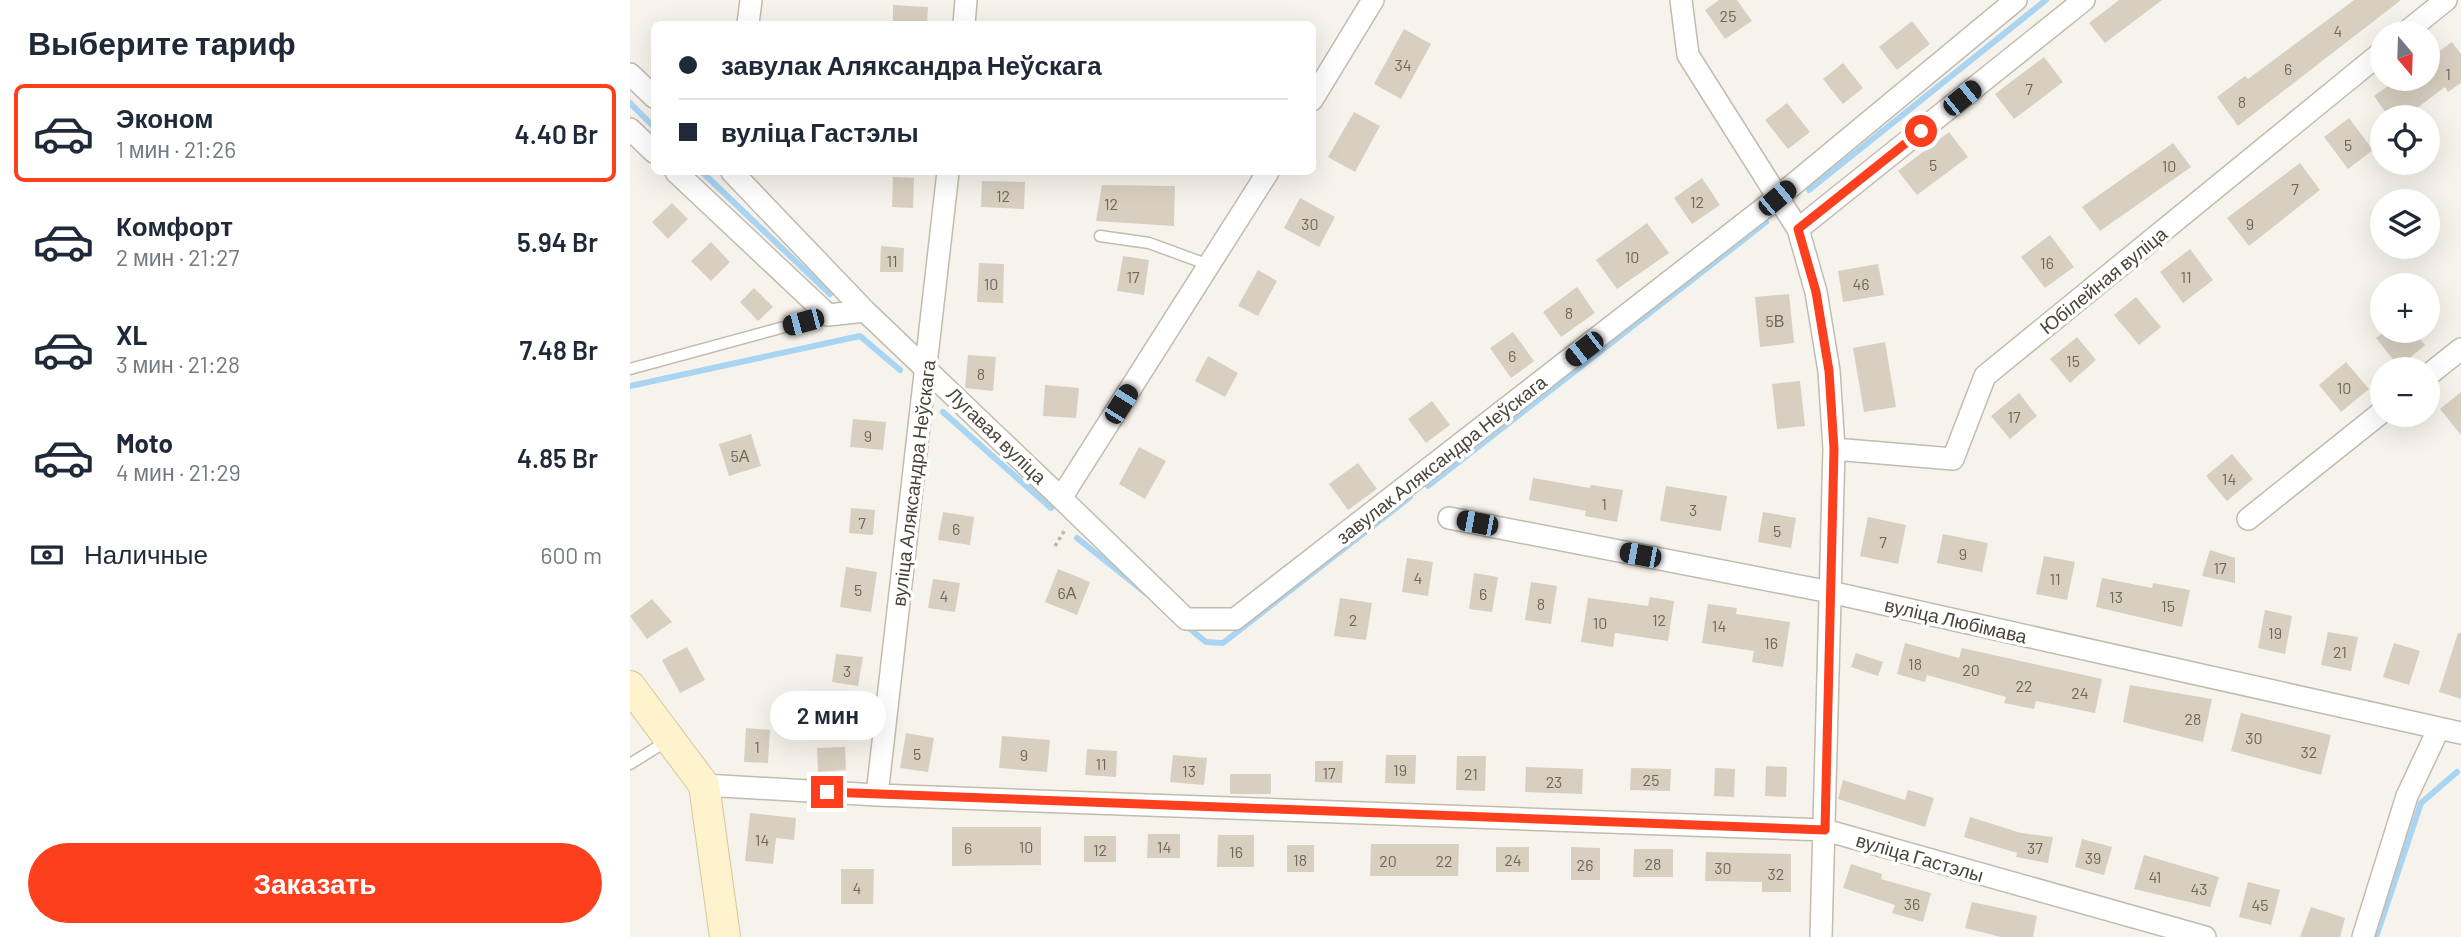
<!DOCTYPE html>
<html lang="ru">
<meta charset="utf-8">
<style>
:root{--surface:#fff;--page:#f2f2f3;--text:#1f2937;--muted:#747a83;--line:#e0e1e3;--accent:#fc3f1d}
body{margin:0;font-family:Barlow,sans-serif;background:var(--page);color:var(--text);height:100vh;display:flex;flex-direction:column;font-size:26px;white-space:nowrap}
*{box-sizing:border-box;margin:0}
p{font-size:23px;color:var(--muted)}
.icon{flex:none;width:38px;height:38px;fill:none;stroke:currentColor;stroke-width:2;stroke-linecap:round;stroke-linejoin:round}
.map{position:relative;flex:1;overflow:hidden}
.side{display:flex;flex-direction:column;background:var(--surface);width:630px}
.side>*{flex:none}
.top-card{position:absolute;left:21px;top:21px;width:665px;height:154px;border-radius:10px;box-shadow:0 7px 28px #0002;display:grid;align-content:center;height:154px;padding:0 28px;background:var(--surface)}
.needle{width:46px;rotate:161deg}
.tools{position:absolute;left:1740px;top:21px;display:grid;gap:14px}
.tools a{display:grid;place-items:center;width:70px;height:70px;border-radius:50%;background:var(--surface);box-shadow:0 7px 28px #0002;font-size:35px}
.end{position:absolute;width:32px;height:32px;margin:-16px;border:9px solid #fc3f1d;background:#fff;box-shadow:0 0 0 4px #fff}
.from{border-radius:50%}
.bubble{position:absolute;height:49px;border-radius:24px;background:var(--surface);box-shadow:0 7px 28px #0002;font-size:23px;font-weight:600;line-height:49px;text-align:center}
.car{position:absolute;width:21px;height:42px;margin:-21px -10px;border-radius:9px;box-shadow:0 0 5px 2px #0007;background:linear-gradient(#222 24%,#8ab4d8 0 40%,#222 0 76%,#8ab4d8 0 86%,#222 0)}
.top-card b{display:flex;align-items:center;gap:24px;height:66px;font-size:26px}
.top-card b+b{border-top:2px solid var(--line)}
.top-card i{width:18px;height:18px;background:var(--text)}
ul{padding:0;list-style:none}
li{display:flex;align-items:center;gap:21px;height:98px;margin:0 14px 10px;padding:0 14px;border:4px solid transparent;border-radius:10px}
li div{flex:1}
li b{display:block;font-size:26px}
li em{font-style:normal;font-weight:600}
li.current{border-color:var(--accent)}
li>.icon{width:63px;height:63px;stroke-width:1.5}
h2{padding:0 28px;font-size:32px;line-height:84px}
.pay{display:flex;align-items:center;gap:18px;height:77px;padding:0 28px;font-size:26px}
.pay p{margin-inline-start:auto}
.action{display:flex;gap:14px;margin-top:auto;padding:14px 28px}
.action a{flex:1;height:80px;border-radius:42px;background:var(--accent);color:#fff;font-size:28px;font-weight:600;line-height:80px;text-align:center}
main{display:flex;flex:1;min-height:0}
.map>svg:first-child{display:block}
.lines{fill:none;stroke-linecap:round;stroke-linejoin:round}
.stream{stroke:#a9d4f2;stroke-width:6}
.building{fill:#d8cfc1}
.service-casing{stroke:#c2bbae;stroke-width:13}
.minor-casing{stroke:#c2bbae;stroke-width:24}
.secondary-casing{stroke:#d6c79b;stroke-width:32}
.path{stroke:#c4b79f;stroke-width:3.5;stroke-dasharray:3.5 3.5;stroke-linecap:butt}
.service{stroke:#fff;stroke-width:10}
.minor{stroke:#fff;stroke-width:21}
.secondary{stroke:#fff3cd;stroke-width:30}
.route{stroke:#fc3f1d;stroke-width:9}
.labels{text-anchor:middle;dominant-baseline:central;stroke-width:7;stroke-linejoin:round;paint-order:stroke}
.number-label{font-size:16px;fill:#6e675b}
.street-label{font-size:19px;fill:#4b4439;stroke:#fff}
</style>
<main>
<section class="side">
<h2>Выберите тариф</h2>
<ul>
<li class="current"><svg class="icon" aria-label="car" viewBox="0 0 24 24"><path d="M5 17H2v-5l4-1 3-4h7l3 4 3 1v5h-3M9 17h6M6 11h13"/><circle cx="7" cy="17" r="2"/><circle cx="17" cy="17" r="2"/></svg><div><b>Эконом</b><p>1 мин · 21:26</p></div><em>4.40 Br</em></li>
<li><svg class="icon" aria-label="car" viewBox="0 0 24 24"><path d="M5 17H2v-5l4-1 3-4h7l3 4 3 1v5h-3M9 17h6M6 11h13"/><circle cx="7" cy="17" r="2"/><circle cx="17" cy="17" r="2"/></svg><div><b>Комфорт</b><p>2 мин · 21:27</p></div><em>5.94 Br</em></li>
<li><svg class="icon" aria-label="car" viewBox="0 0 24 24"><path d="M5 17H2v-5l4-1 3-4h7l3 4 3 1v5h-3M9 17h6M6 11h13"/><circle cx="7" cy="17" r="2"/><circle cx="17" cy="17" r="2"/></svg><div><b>XL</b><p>3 мин · 21:28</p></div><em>7.48 Br</em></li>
<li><svg class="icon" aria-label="car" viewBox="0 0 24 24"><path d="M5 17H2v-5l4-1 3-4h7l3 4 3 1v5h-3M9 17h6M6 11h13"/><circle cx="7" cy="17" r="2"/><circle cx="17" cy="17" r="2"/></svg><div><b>Moto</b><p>4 мин · 21:29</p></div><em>4.85 Br</em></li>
</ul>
<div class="pay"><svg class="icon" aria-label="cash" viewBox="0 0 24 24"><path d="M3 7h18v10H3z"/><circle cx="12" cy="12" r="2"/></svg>Наличные<p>600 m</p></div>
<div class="action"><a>Заказать</a></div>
</section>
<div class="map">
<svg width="1831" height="937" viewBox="0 0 1831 937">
<rect width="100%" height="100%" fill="#f6f3ec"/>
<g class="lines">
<!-- stream -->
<path class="stream" d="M0,103L24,127
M72,172L200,294
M1179,190L1416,0
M0,386L230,336L270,370
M313,412L421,508
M798,486L1136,222
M447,538L517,594
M555,625L576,642L593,643L780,497
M1746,937L1791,803L1827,772"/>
</g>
<!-- building -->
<path class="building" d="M1089,0H1107L1122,21L1095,39L1075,10Z
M1489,0H1532L1475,43L1459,23Z
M1724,0H1771L1608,126L1587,97L1615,76L1618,79Z
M263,5L298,7L297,24H263Z
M1282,21L1300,44L1267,70L1249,47Z
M774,29L801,44L771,99L744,84Z
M1822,42L1831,54V83L1818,92L1815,87L1775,117H1759L1744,96L1768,79H1797V60Z
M1414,57L1433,82L1384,119L1365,94Z
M1213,63L1233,88L1213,104L1193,79Z
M1157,103L1180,132L1158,149L1135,120Z
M724,112L750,126L725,172L698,157Z
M1719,118L1743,150L1718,169L1694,137Z
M1319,132L1338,157L1287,195L1268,171Z
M1543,143L1561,167L1470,231L1452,207Z
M1670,163L1690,190L1619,246L1597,218Z
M263,177L284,178L283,208L262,207Z
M1072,178L1090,205L1062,224L1044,198Z
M352,181L395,182L394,209L351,207Z
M472,185L545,186L544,226L466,221Z
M670,198L705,217L689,247L654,228Z
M42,203L58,219L38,239L22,222Z
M1017,223L1039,253L987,289L966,260Z
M1420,235L1444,267L1415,288L1391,257Z
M81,242L100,262L81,281L61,261Z
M251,246L274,248L273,272H250Z
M1560,249L1583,280L1553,303L1530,272Z
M493,256L519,260L514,295L487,291Z
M349,263L374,264L373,303L347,302Z
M1248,264L1254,295L1213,302L1208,271Z
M628,270L647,281L628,316L608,306Z
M947,287L965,313L931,337L913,312Z
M124,288L143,307L128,321L110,302Z
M1159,294L1164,343L1130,347L1125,297Z
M1506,297L1531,327L1509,345L1484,315Z
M1755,331H1783L1795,345L1769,367L1746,338Z
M883,332L904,361L881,378L860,348Z
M1447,337L1466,360L1440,383L1420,359Z
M1255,342L1266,407L1234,412L1223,348Z
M338,355L366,357L363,391L335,388Z
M578,356L608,373L595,397L565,381Z
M1716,362L1739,389L1711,412L1689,385Z
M1170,381L1175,426L1147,429L1142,384Z
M415,385L449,388L446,418L413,416Z
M1831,392V435L1810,409Z
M1389,393L1407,416L1380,439L1361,416Z
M802,401L820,425L796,443L778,419Z
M223,419L256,422L253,450L220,447Z
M121,434L131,466L99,476L89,444Z
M509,447L536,461L515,499L489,484Z
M1602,454L1623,479L1597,501L1576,476Z
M728,463L747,489L718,510L699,484Z
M903,478L960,488L961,485L993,490L987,522L955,516L956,511L899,500Z
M1036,486L1097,496L1091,531L1030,521Z
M221,508L245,510L243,535L219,533Z
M313,512L344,517L340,545L308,540Z
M1133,512L1166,518L1161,548L1128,542Z
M1238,517L1276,525L1268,564L1230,556Z
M1313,534L1358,543L1352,572L1307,563Z
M1580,550L1605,558V583L1572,576Z
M1414,556L1445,562L1437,600L1406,594Z
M777,558L803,562L798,596L772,592Z
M216,567L247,572L241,612L210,607Z
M428,569L460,582L447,615L415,602Z
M844,573L868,577L862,612L839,609Z
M1472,578L1522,588L1523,583L1560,590L1552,627L1466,607Z
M303,579L330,583L325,612L298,608Z
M901,582L927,586L921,624L895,620Z
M1020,597L1044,601L1038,641L985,633L983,647L951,642L958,598L1018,606Z
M710,598L742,603L736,640L704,636Z
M22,599L42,622L17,639L0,616Z
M1078,604L1107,608L1106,614L1160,622L1153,667L1122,662L1124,651L1072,643Z
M1635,610L1662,616L1655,654L1628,648Z
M1698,632L1728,637L1721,671L1691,665Z
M1828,633H1831V699L1809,692Z
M1275,643L1329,658L1332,648L1472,679L1465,713L1406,701L1404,709L1374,703L1376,697L1297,675L1295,682L1267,674Z
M1764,643L1790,651L1779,685L1753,677Z
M57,647L75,680L50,693L32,660Z
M1226,653L1253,662L1248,676L1221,667Z
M206,654L233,657L228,686L202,682Z
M1500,685L1582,699L1573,742L1493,722Z
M1611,713L1701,735L1691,775L1601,751Z
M116,728L140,730L138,763L114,762Z
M276,733L304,738L298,772L270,768Z
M372,736L420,740L417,772L369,768Z
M215,747L216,770L188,772L187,748Z
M457,749L487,751L486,777L455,775Z
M543,755L577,758L574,785L540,782Z
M756,755H786L785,784L755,783Z
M827,756H856L855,791L826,790Z
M685,761H713L712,783L685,782Z
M1136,766L1157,767L1156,797L1135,796Z
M896,767L953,769L952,794L895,792Z
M1001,768L1041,769L1040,791L1000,790Z
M1085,768L1105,769L1104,797L1084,796Z
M600,774H641V794H600Z
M1213,780L1275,800L1278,790L1304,798L1295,827L1208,799Z
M120,813L166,818L164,840L146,838L143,864L115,861Z
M1340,817L1391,833L1423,837L1418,863L1386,857L1387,853L1334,837Z
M322,827H411V865L322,866Z
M518,834H550V858H517Z
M588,835H624V867H587Z
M454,836H486V862H454Z
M1452,839L1482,847L1474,875L1445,867Z
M741,844H829L828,876H740Z
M657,845H684V872H657Z
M866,847H899V872H866Z
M941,847L970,848V880H941Z
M1004,849H1043V877H1003Z
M1076,852L1161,854V892H1132V882L1075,881Z
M1514,855L1589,877L1580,907L1504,889Z
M1221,864L1252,874L1251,879L1301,893L1293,922L1262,913L1265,905L1213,888Z
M211,869H244L243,904H211Z
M1618,882L1650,890L1641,925L1609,917Z
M1342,902L1407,916L1403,937H1371L1335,928Z
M1681,907L1715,918L1710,937H1670Z"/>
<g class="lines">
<defs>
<path id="service" d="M470,236L519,243L579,265
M0,369L198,315
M0,764L37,741"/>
<path id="minor" d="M1051,0L1058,55L1168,229L1186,292L1199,371L1204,449L1191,937
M118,24L121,0
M334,24L336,0
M1775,33L1816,0
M0,74L24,97
M682,100L743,0
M0,129L24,152
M46,172L198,315L235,311
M102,172L235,311L431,498L638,172
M1168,229L1454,0
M1797,376L1831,349
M1204,449L1323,459L1355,376L1752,52
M431,498L556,619H605L1147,198L1386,0
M819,518L1200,592L1831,733
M1618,519L1752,412
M74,785L247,795L1195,830L1575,937
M247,795L318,172
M1733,937L1777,796L1809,728"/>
<path id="secondary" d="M0,686L74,785L95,937"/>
</defs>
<!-- service casing -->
<use href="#service" class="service-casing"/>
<!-- minor casing -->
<use href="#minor" class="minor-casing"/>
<!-- secondary casing -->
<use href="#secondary" class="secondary-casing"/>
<!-- path -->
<path class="path" d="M425,546L436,528"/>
<!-- service -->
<use href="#service" class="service"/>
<!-- minor -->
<use href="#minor" class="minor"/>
<!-- secondary -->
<use href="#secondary" class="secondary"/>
</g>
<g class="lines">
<!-- route -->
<path class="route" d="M197,792L1195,830L1204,449L1199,371L1186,292L1168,229L1291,131"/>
</g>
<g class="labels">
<!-- number labels -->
<g class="number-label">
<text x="1098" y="15">25</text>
<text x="1708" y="30">4</text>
<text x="773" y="64">34</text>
<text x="1658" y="68">6</text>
<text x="1818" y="73">1</text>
<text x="1399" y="88">7</text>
<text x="1612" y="101">8</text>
<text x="1718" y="144">5</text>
<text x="1303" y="164">5</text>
<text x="1539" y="165">10</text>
<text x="1665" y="188">7</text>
<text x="373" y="195">12</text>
<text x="1067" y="201">12</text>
<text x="481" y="203">12</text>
<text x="680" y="223">30</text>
<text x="1620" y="223">9</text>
<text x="1002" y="256">10</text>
<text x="262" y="260">11</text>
<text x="1417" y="262">16</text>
<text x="503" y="276">17</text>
<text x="1556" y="276">11</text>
<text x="361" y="283">10</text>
<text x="1231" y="283">46</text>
<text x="939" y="312">8</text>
<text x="1145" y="320">5В</text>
<text x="882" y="355">6</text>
<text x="1443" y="360">15</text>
<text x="351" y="373">8</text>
<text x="1714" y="387">10</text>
<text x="1384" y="416">17</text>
<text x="238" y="435">9</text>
<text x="110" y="455">5А</text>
<text x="1599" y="478">14</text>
<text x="974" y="503">1</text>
<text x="1063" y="509">3</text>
<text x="232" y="522">7</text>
<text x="326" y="528">6</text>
<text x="1147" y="530">5</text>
<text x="1253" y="541">7</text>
<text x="1333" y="553">9</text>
<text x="1590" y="567">17</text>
<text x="788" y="577">4</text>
<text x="1425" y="578">11</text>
<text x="228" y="589">5</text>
<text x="437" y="592">6А</text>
<text x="853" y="593">6</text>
<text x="314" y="595">4</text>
<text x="1486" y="596">13</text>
<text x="911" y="603">8</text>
<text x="1538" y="605">15</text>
<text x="723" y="619">2</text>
<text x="1029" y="619">12</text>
<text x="970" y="622">10</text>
<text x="1089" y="625">14</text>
<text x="1645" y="632">19</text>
<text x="1141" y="642">16</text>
<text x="1710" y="651">21</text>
<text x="1285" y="663">18</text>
<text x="1341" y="669">20</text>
<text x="217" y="670">3</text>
<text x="1394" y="685">22</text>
<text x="1450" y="692">24</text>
<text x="1563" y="718">28</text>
<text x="1624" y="737">30</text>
<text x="127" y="746">1</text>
<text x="1679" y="751">32</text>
<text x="287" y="753">5</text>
<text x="394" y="754">9</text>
<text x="471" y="763">11</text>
<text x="770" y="769">19</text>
<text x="559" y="770">13</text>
<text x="699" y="772">17</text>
<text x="841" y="773">21</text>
<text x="1021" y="779">25</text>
<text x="924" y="781">23</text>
<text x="132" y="839">14</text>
<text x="396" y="846">10</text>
<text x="534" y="846">14</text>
<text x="338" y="847">6</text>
<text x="1405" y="847">37</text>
<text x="470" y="849">12</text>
<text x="606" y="851">16</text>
<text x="1463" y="857">39</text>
<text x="670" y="859">18</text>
<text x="883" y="859">24</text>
<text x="758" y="860">20</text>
<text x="814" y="860">22</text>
<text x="1023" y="863">28</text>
<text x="955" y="864">26</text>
<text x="1093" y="867">30</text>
<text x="1146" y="873">32</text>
<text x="1525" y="876">41</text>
<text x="227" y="887">4</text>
<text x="1569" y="888">43</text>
<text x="1282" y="903">36</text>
<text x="1630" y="904">45</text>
</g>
<!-- street labels -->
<g class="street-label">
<text transform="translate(1473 280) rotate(-39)">Юбілейная вуліца</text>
<text transform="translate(367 435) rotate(44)">Лугавая вуліца</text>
<text transform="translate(811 459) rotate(-38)">завулак Аляксандра Неўскага</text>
<text transform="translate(283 483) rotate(-83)">вуліца Аляксандра Неўскага</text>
<text transform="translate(1326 620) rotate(13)">вуліца Любімава</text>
<text transform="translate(1290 857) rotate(16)">вуліца Гастэлы</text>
</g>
</g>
</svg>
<div class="tools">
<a><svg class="needle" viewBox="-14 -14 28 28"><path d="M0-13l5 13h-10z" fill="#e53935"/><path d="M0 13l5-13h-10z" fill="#747a83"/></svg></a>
<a><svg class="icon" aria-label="locate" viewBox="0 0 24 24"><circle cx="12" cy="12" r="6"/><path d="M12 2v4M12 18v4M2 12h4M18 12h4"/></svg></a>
<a><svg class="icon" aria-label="layers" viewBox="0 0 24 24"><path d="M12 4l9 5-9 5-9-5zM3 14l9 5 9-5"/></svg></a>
<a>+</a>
<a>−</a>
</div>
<i class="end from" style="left:1291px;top:131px"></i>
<i class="end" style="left:197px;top:792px"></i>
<div class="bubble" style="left:140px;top:691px;width:116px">2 мин</div>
<i class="car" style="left:1332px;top:98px;rotate:51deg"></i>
<i class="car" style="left:1147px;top:198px;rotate:50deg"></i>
<i class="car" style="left:173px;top:322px;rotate:255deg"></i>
<i class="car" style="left:954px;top:349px;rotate:232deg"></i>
<i class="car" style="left:491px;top:404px;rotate:32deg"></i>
<i class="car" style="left:847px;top:523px;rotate:281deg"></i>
<i class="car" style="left:1010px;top:555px;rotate:281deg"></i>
<div class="top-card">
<b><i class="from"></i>завулак Аляксандра Неўскага</b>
<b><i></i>вуліца Гастэлы</b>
</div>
</div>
</main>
